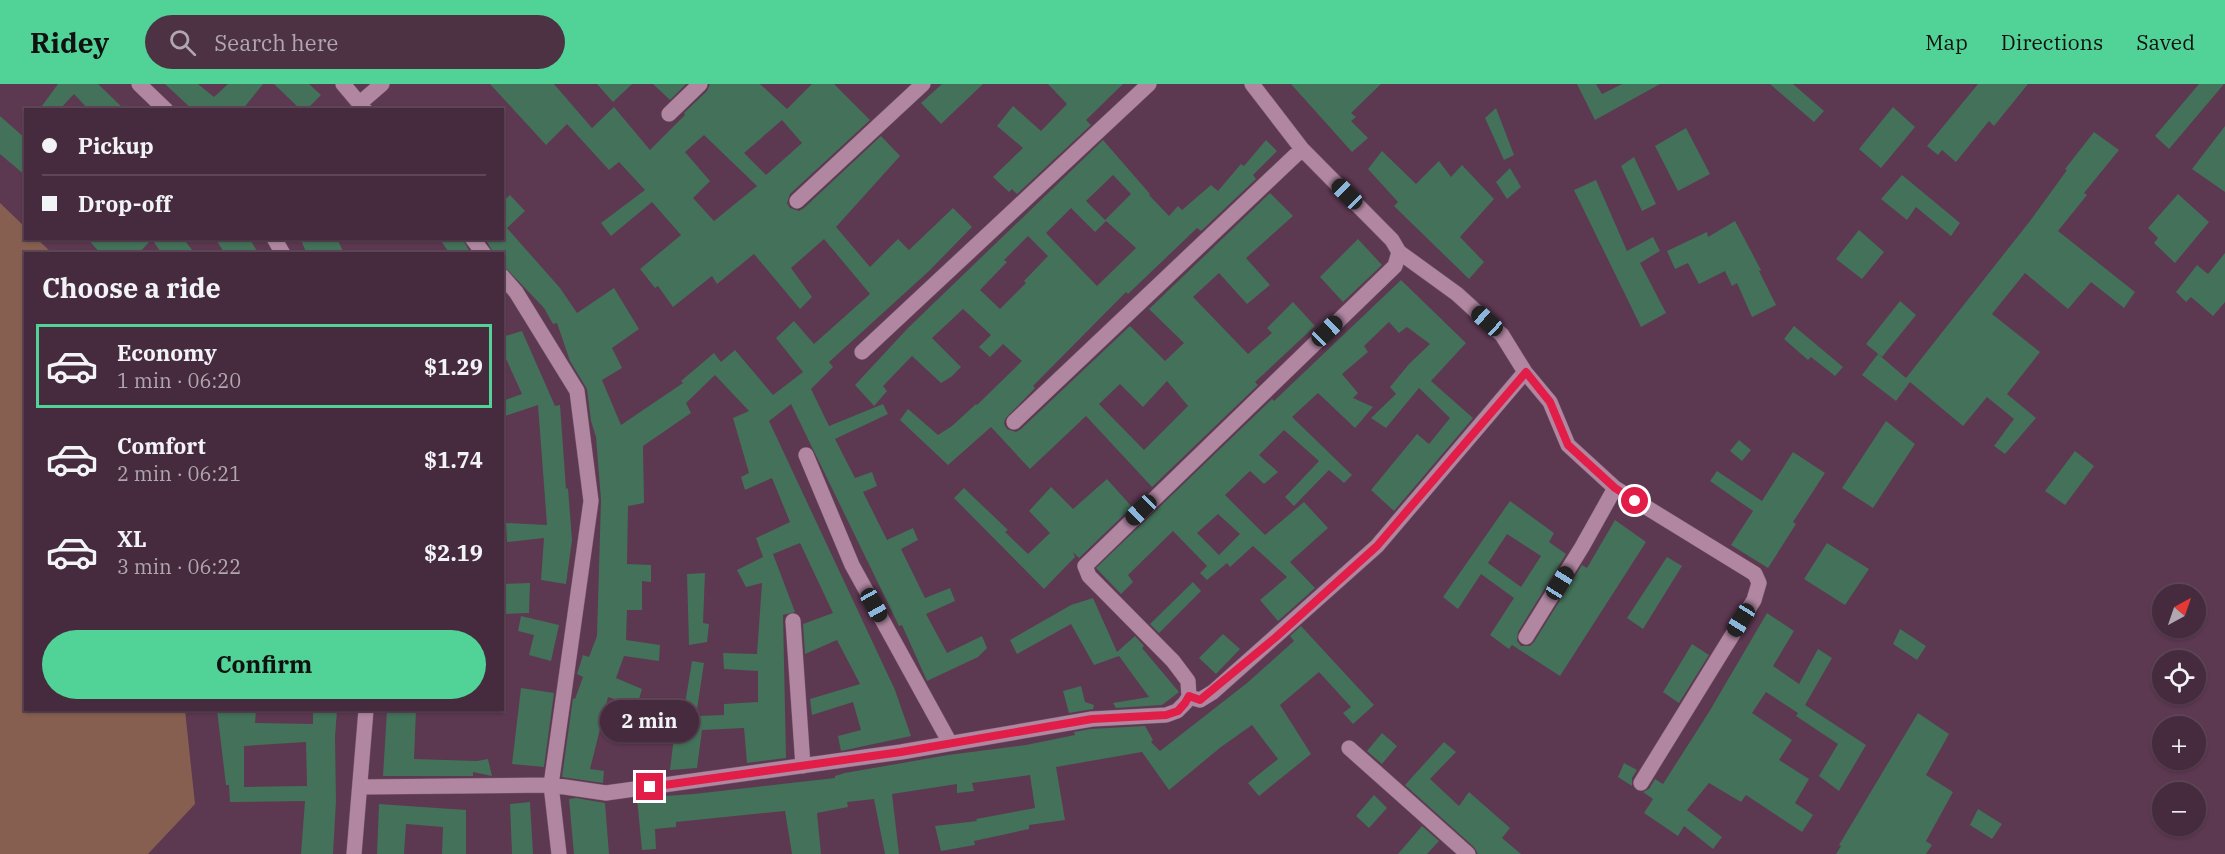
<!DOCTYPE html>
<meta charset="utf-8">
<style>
:root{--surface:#462a3d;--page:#4d3244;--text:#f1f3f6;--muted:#b0a7b0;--line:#5e4657;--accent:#51d397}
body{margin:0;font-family:"IBM Plex Serif",serif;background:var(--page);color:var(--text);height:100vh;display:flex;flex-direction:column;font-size:22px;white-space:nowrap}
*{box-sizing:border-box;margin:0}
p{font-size:20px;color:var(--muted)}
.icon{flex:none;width:33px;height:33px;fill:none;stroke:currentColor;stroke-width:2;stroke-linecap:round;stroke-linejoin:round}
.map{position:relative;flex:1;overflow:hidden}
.sheet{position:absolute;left:24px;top:168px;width:480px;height:459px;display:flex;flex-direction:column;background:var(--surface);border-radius:0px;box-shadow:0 2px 4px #0004,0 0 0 2px var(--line)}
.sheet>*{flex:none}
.hud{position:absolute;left:24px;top:24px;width:480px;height:132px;border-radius:0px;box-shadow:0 2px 4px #0004,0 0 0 2px var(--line);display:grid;align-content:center;height:132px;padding:0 18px;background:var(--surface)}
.needle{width:39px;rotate:40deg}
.controls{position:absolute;left:2152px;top:500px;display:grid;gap:12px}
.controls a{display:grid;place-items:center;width:54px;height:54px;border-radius:50%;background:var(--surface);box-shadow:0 2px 4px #0004,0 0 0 2px var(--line);font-size:30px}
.end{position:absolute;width:27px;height:27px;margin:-14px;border:8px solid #e11d48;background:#fff;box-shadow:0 0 0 3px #fff}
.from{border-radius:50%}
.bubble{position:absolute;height:42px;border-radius:21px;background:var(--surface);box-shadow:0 2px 4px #0004,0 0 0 2px var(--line);font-size:20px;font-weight:800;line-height:42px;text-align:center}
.car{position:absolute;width:18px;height:36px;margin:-18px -9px;border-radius:8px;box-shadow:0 0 4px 2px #0007;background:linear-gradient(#222 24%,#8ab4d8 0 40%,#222 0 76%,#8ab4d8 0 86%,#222 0)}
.hud b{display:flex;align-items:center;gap:21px;height:57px;font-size:22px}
.hud b+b{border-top:2px solid var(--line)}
.hud i{width:15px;height:15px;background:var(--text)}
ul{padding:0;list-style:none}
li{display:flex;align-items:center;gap:18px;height:84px;margin:0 12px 9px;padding:0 6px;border:3px solid transparent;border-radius:0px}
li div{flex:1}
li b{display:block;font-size:22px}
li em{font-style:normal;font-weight:800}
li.current{border-color:var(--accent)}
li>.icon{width:54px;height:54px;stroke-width:1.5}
h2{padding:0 18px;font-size:27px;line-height:72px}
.primary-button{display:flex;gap:12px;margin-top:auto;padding:12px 18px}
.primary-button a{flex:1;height:69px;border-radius:36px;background:var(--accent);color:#111;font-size:24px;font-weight:800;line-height:69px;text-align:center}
header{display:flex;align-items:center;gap:36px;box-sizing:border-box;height:84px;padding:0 30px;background:var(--accent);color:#111}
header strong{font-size:28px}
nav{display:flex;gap:33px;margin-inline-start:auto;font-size:21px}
.search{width:420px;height:54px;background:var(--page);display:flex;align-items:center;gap:15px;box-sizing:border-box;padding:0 21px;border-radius:33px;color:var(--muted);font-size:22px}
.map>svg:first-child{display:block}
.green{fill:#865f51}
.building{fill:#437159;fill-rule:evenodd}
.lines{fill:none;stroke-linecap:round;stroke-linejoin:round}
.minor-casing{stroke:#75556a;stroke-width:16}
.minor{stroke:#b086a1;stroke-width:15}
.route{stroke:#e11d48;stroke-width:8}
</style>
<header>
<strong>Ridey</strong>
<div class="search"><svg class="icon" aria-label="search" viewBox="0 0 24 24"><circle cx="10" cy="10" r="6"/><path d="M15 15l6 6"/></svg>Search here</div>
<nav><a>Map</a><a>Directions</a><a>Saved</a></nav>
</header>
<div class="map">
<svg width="2225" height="770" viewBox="0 0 2225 770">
<rect width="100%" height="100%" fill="#5d3851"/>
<!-- green -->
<path class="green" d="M0,119L25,143L26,154L37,155L52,169L26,170V626H185L195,720L148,770H0Z"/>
<!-- building -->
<path class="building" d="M58,0H98L125,26H89L74,10L59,26H39Z
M165,0H198L214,13L228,0H263L242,26H193Z
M274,0H309L321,11L306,26H301Z
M490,0H554L592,44L614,23L650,66L685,31L684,29L707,7L710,0H760L787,25L812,0H834L870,36L790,110L787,119L790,124L799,127L804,124L881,52L900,72L836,143L870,183L898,155L909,166L953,124L972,143L929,187L829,278L833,283L811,305L829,342L883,320L888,330L835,355L855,394L872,388L877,402L863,408L887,456L913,444L918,456L901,465L925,514L950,504L955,517L926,530L947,569L982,552L987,564L978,573L927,597L902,541L899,542L791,320L769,337L895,606L911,652L841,667L838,652L861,646L853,618L812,631L810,615L860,600L837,556L805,570L803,540L833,529L800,459L773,470L795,528L783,531L786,674L747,679L744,644L702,646L697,684L670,686L678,620H685L692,577L704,579L696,632L724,631V620L758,618V587L724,585L723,569L757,570L762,499L746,503L737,486L763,473L756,454L790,438L772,394L745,406L741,393L749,389L733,334L749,327L715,291L686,319L691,329L643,362L644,419L628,422L627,480L651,481V498L642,497V526H627L626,556L660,561L659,577L624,572L616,594L642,605L637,622L608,613L590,685L604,687L603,699L562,693L573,614L575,615L583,593L577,590L583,571L589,573L597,552L601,416L596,353L591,337L587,305L570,277L557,239L553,240L544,224L502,180V170H494L485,154H502V118L510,111L525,127L507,144L560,204L577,229L614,204L639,245L612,264L622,284L602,296L621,341L683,299L681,297L714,269L721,278L735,266L773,311L803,288L776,254L794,237L814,260L870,210L824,155L791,184L812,213L800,225L754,170L717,200L712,192L673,223L658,202L655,204L640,185L681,151L652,118L611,152L601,139L645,106L619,78L609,86L567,40L546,61ZM782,36L802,59L766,91L744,69ZM704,51L757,102L714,137L693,114L710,97L685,68Z
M597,0H632L613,18Z
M653,0H686L670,16Z
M942,0H983L941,40L921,19Z
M1048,0H1123L1086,36L1091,41L1017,110L1012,105L1009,108L993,93L1023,64L997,42L1013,22L1041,47L1067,20Z
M1291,0H1381L1351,29L1356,33L1351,37L1368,54L1352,68Z
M1577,0H1596L1602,10L1622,0H1660L1595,36Z
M1770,0H1793L1824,27L1814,38Z
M1978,0H2028L1994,42L1989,37L1956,78L1942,66L1938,71L1927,62Z
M2199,0H2224L2169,65L2155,52Z
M1893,23L1915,43L1881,84L1859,65Z
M1496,24L1514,71L1504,76L1485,34Z
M0,32L26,55V92L0,70Z
M2225,42V108L2192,85Z
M1686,44L1710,90L1678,107L1655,62Z
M2094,48L2119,66L2084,109L2087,111L2058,147L2135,208L2124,224L2091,198L2068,225L2025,189L1992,230L2040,268L2007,310L2036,334L2005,370L1994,362L2014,335L1987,313L1963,342L1910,298L1896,317L1862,291L1878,270L1906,294L2030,137L2067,86L2065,85Z
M1103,56L1150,110L1149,111L1169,132L1178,122L1182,126L1211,101L1218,107L1241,80L1244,82L1266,56L1277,67L1253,91L1256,95L1201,147L1197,144L1128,210L1126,208L1033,302L1035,304L1005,335L1004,340L1007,345L1016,348L1021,345L1130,242L1165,277L1184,259L1149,225L1270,109L1293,132L1246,174L1270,201L1247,220L1219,189L1193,213L1248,270L1272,249L1267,244L1293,218L1315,242L1255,298L1258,301L1152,403L1086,332L1030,385L991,343L948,381L900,336L908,325L938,351L952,342L976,320L977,321L1022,277L1003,260L990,273L979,263L991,251L963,225L932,254L961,283L951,293L941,299L912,272L883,302L887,307L874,322L855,301L908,244ZM1113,91L1131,110L1105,136L1086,117ZM1071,124L1095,148L1106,137L1136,164L1097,202L1046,149ZM1028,152L1048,172L1024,197L1026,199L1000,225L980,206L1007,178L1004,176ZM1167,297L1188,322L1144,366L1099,320L1120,300L1143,323Z
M1382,67L1416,100L1439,77L1451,93L1462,81L1494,115L1460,153L1484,178L1469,195L1394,122L1398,118L1368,85Z
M1634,73L1656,120L1642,127L1621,82Z
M1510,84L1521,103L1507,115L1496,98Z
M1902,91L1960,139L1951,152L1916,123L1907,136L1881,115Z
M1596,96L1627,167L1653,153L1660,167L1640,179L1666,229L1641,243L1574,106Z
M2178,110L2209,138L2175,179L2154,159L2158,154L2148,144Z
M1735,137L1761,186L1759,187L1776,221L1752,233L1737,199L1732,202L1725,187L1699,200L1688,179L1675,185L1667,167L1707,148L1708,153Z
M1859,146L1884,168L1862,195L1836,175Z
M87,154H183L195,170H162L152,155L138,170H101Z
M215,154H249L259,170H225Z
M300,154H337L344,170H307Z
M439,154H462L471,170H450Z
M1358,155L1382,181L1343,218L1320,193Z
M2225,169V218L2213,232L2191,213L2186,218L2176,208L2197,181L2208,190Z
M1401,196L1466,259L1431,297L1473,334L1394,427L1371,406L1417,350L1429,360L1450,334L1419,304L1386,344L1371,334L1396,310L1390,303L1409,280L1430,260L1407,243L1399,249L1389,238L1364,262L1368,268L1342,290L1358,309L1353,314L1373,323L1355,344L1318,309L1292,333L1352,391L1344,399L1329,386L1294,422L1285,413L1319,377L1284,346L1259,371L1278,388L1264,400L1250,387L1225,411L1265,451L1304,418L1328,444L1290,478L1315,504L1278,537L1260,516L1287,493L1253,462L1230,483L1227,479L1207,496L1200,489L1207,482L1173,447L1128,491L1133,498L1121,510L1096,484L1272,315L1274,317ZM1218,430L1240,450L1219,471L1197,449Z
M1900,217L1916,231L1882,273L1866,260Z
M1794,242L1843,283L1835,292L1811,273L1808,276L1784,255Z
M522,247L555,322L560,321L566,405L568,404L572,456L566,500L541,496L544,454L507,458L506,439L547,441L538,321L502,333V317L522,310L502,266V253Z
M1886,337L1915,360L1873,424L1842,404Z
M1739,356L1751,366L1742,377L1730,367Z
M2075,367L2094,382L2065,421L2045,407Z
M1793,368L1825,389L1793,438L1796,440L1768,484L1731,461L1753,427L1710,397L1717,387L1762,417Z
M1107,395L1132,423L1079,474L1073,468L1075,473L1044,505L954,414L964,404L1008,446L1005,448L1028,470L1050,449L1029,427L1051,403L1073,425Z
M1510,417L1554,449L1549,458L1566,470L1518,548L1517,557L1521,562H1530L1534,558L1582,481L1587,484L1615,436L1646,458L1560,592L1512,561L1509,565L1490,551L1514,514L1481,490L1458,525L1443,513ZM1507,450L1541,472L1521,503L1488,479Z
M1827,459L1869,485L1845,521L1804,495Z
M1667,473L1682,482L1643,545L1627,534Z
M705,489L703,539L709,540L707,558L689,561L687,490Z
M1193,498L1201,507L1159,549L1150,540Z
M530,499L529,529L502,530V500Z
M1093,514L1117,568L1135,552L1144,562L1142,564L1179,608L1162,621L1116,624L1113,619L1149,613L1119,572L1094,581L1071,540L1017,570L1010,556L1071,521Z
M1767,529L1794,547L1773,582L1799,600L1818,565L1832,574L1805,621L1866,661L1839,707L1819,692L1838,660L1796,632L1798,629L1766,608L1752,629L1792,656L1779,676L1809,695L1795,719L1813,731L1802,748L1746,711L1741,718L1709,699L1687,726L1722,753L1713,765L1684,742L1678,752L1644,729L1653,715L1643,708L1649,705L1655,695L1663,700L1709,628Z
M521,532L559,541L551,577L529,571L534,551L518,547Z
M1301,542L1374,621L1353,640L1343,629L1351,623L1319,588L1280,621L1311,670L1259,712L1248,699L1278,675L1252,641L1221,663L1169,706L1142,668L1056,683L1065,736L1029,741V745L974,757L975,761L941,767L935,742L977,737L976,735L1035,724L1030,691L972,699L974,707L957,709V700L892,710L899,770H885L874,715L847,718L848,723L817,729L821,770H792L785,727L676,738V743L655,745L656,765L642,766L637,714L694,710L835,694V692L845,689L948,671L1026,661L1075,651L1074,648L1090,645L1145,642L1153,656L1151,658L1160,667L1247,599L1294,557L1290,552Z
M1900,545L1926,562L1917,576L1893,560Z
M1223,550L1240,565L1216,590L1199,574Z
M1692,560L1709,571L1679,619L1663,608Z
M1081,602L1085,618L1094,621L1093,625L1069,629L1063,607Z
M521,604L554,609L544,683L512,680Z
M217,626H256L255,639L313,640V626H337L335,653L336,717L333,770H301L305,717L230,718L229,701H226ZM306,658L307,702L244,703V662Z
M387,626H416L414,675L477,677L488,675L492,692L473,688V692H383Z
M1918,629L1949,650L1926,691L1953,708L1926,757L1932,761L1926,770H1836L1841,762L1839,761Z
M1382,649L1397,662L1382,680L1367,667Z
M1444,658L1456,668L1430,695L1459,722L1469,708L1510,744L1502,754L1521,770H1478L1474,763L1405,701Z
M1624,679L1637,686L1632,694V702L1618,693Z
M1374,711L1387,724L1369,744L1356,732Z
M576,714L605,719L609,770H574L569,715Z
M530,718L533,770H512L510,720Z
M379,720L466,726V770H442L443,743L406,740L404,770H377Z
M1978,725L2002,740L1992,755L1970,741Z
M1422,742L1439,757L1427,770H1398Z"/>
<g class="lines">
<defs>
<path id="minor" d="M139,0L166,26
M343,0L365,26
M360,19L382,0
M669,30L700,0
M797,117L923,0
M274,154L283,170
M472,154L484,170
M1399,168L1457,210L1502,251L1525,288L1550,318L1568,361L1615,404L1755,490L1759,499L1754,516L1641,699
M502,192L516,208L577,307L591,417L551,701L559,770
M862,268L1149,0
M1014,338L1302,65
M806,371L852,481L950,659
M793,537L803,682
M1526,553L1582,463L1615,404
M1189,613L1200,616L1213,608L1377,462L1525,288
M1349,664L1468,770
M360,703L551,701L606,709L901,668L1092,635L1166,631L1177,627L1185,619L1189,613L1188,597L1173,577L1089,492L1085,482L1395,182L1399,168L1392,156L1302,65L1252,0
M354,770L366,626"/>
</defs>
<!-- minor casing -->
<use href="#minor" class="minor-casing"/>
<!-- minor -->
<use href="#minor" class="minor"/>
</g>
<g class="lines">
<!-- route -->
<path class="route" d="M650,703L901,668L1092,635L1166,631L1178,627L1185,619L1189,612L1200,616L1275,554L1377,462L1526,288L1550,318L1568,361L1615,404L1635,417"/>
</g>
</svg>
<div class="controls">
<a><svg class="needle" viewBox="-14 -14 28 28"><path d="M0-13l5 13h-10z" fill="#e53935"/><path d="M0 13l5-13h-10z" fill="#b0a7b0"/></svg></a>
<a><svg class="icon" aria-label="locate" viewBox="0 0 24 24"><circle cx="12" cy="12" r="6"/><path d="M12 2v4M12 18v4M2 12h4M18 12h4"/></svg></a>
<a>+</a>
<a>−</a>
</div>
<i class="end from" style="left:1635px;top:417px"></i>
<i class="end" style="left:650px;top:703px"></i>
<div class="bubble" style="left:600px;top:616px;width:99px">2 min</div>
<i class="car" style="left:1347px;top:110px;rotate:315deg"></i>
<i class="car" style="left:1487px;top:237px;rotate:312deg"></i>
<i class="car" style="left:1327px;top:247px;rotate:46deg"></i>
<i class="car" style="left:1141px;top:426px;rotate:226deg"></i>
<i class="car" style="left:1560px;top:499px;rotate:32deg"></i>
<i class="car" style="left:874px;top:521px;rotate:151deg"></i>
<i class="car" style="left:1741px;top:536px;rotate:212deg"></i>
<div class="hud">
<b><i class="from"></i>Pickup</b>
<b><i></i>Drop-off</b>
</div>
<section class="sheet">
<h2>Choose a ride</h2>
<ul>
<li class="current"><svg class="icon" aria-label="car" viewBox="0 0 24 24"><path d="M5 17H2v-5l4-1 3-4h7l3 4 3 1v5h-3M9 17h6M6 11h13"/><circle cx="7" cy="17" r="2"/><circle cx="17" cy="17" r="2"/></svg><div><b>Economy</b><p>1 min · 06:20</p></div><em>$1.29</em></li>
<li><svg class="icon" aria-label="car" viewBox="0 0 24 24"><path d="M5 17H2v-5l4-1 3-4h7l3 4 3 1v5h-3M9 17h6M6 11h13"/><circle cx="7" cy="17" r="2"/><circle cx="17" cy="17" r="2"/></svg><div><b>Comfort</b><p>2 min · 06:21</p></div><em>$1.74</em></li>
<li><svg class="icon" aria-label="car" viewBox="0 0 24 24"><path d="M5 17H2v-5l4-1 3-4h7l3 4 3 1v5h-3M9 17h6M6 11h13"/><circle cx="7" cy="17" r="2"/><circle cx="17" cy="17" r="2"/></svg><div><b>XL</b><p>3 min · 06:22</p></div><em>$2.19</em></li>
</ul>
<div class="primary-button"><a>Confirm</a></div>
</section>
</div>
